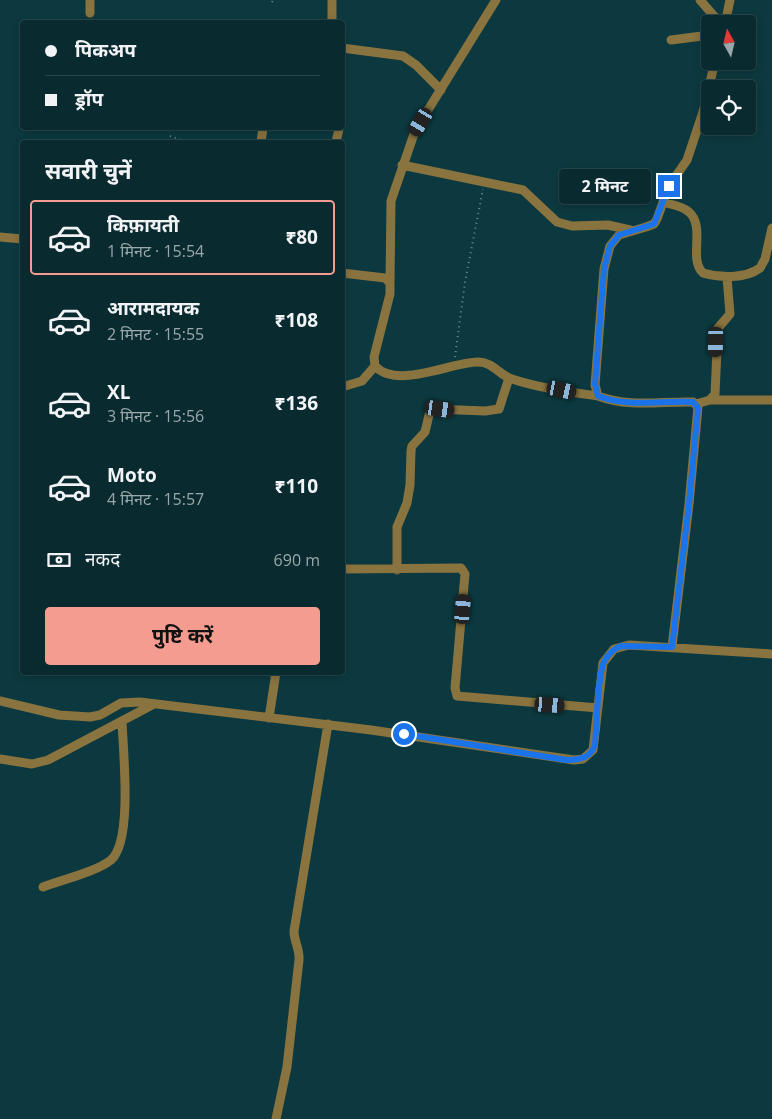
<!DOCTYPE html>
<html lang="hi">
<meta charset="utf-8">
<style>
:root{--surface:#092b2f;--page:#17373b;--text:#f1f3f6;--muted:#99a7aa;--line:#29474b;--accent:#f59c91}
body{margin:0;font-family:"Open Sans","Noto Sans Devanagari",sans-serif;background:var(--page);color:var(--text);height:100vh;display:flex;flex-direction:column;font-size:19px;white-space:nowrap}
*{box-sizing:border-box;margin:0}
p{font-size:16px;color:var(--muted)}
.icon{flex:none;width:28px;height:28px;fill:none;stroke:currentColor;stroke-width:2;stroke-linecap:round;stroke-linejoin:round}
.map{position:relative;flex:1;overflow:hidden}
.side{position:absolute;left:20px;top:140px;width:325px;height:535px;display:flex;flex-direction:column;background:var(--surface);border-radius:5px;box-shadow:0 2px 8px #0003,0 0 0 1px var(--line)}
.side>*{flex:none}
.banner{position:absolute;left:20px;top:20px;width:325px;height:110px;border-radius:5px;box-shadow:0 2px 8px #0003,0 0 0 1px var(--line);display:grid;align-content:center;height:110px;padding:0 25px;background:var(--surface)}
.needle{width:32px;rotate:352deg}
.buttons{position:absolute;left:701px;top:15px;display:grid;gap:10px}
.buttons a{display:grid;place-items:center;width:55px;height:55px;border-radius:5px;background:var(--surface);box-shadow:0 2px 8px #0003,0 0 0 1px var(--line);font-size:25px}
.end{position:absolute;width:22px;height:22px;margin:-11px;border:6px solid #1a73e8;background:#fff;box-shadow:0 0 0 2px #fff}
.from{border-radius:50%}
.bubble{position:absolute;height:35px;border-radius:5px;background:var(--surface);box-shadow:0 2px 8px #0003,0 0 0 1px var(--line);font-size:16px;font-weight:700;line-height:35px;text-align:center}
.car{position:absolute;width:15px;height:30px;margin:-15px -8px;border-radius:6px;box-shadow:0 0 4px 1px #0007;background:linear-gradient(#222 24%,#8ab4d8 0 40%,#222 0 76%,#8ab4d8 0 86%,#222 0)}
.banner b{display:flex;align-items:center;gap:18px;height:48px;font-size:19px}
.banner b+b{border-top:1px solid var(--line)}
.banner i{width:12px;height:12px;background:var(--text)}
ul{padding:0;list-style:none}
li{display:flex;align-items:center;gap:15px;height:75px;margin:0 10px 8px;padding:0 15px;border:2px solid transparent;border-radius:5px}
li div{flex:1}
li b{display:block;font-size:19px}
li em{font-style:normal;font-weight:700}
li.on{border-color:var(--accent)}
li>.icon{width:45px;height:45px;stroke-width:1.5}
h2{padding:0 25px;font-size:22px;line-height:60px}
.pay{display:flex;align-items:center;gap:12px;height:55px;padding:0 25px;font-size:19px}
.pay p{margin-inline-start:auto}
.primary-button{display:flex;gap:10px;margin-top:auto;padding:10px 25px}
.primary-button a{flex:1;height:58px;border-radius:5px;background:var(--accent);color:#111;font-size:20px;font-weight:700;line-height:58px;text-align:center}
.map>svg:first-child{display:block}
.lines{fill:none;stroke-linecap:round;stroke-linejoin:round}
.path{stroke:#6c9095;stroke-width:2;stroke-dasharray:1 4;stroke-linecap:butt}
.minor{stroke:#89733f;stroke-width:9}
.route{stroke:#1a73e8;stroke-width:6}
</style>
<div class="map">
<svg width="772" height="1119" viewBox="0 0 772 1119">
<rect width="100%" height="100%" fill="#0c393f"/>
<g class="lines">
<!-- path -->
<path class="path" d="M272,2L273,0
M170,136L187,142
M455,357L465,282L483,189"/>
<!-- minor -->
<path class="minor" d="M90,0V13
M700,0L721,24
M332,22V0
M725,24L730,0
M671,40L710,35
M342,48L403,56L416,65L441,90
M261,142L263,128
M336,142L339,129
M402,165L523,190L557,222L572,226L608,225L630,230
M663,202C672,205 683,206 689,212C706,227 688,259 703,273C720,278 745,279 760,268L765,259L772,228
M0,237L22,239
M342,273L385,278L390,283V294L374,357L375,366C397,390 451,362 478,362C493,362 499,375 512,379C539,388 570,392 598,396
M390,283L391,201L415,131L496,0
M342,387L362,381L375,366
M710,400H772
M696,404L710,400L715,394L718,328L730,314L727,277
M342,569L461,568L465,574L455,688L457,696L598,708
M397,570V527L407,503L410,485L411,451L412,446L425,432L430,411L434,409L485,411L499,409L509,378
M672,647L689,504L698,407L693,402C661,401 630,408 598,396L595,385L604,269L610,246L619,235L646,227L654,224L657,219L669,186L687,160L703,112L715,61
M0,701L59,715L90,717L100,715L121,703L140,702L371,730L574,760L583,759L593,750L603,663L614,649L629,645L772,654
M269,718L276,672
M0,759L32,764L48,760L154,704
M43,887C61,880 96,872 111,860C133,841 123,751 122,721
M276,1119L287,1067L299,960C300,949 294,942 294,931L328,724"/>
</g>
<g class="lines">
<!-- route -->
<path class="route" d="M404,734L567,760C580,760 591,758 595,744C597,725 597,677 604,662C608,654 613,649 621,646L672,647L689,504L698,408L693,402C661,400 630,408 598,396L595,384L604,269L610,246L619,235L654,224L669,186"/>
</g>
</svg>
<div class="buttons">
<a><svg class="needle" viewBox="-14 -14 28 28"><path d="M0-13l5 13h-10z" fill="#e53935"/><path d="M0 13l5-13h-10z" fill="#99a7aa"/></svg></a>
<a><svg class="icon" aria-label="locate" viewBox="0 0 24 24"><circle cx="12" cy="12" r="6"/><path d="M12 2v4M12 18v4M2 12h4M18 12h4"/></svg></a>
</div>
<i class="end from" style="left:404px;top:734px"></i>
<i class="end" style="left:669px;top:186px"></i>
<div class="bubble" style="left:559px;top:169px;width:92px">2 मिनट</div>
<i class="car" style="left:421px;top:122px;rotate:211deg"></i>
<i class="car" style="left:716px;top:342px;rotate:181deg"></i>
<i class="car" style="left:562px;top:390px;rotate:102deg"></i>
<i class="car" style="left:440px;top:409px;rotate:98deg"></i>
<i class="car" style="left:463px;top:609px;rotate:5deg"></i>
<i class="car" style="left:550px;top:705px;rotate:94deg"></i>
<div class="banner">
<b><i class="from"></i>पिकअप</b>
<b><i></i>ड्रॉप</b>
</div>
<section class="side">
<h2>सवारी चुनें</h2>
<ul>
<li class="on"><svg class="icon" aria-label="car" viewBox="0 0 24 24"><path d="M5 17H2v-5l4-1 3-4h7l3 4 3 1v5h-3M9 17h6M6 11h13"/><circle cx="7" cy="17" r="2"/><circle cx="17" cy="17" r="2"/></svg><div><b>किफ़ायती</b><p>1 मिनट · 15:54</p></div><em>₹80</em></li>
<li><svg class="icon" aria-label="car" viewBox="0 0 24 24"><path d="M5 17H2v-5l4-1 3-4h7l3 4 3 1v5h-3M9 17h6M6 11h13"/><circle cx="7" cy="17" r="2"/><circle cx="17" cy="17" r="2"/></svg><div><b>आरामदायक</b><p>2 मिनट · 15:55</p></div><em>₹108</em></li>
<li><svg class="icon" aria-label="car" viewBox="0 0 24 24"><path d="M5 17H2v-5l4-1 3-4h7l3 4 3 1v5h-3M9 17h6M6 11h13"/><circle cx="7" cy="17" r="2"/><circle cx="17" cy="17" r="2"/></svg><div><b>XL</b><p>3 मिनट · 15:56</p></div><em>₹136</em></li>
<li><svg class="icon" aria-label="car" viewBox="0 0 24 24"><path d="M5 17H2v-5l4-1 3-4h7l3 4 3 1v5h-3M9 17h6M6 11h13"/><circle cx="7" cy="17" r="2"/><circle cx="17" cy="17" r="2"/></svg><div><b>Moto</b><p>4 मिनट · 15:57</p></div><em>₹110</em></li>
</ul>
<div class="pay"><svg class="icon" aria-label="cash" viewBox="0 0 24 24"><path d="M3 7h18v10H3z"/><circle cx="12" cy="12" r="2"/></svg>नकद<p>690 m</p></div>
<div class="primary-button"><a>पुष्टि करें</a></div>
</section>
</div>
